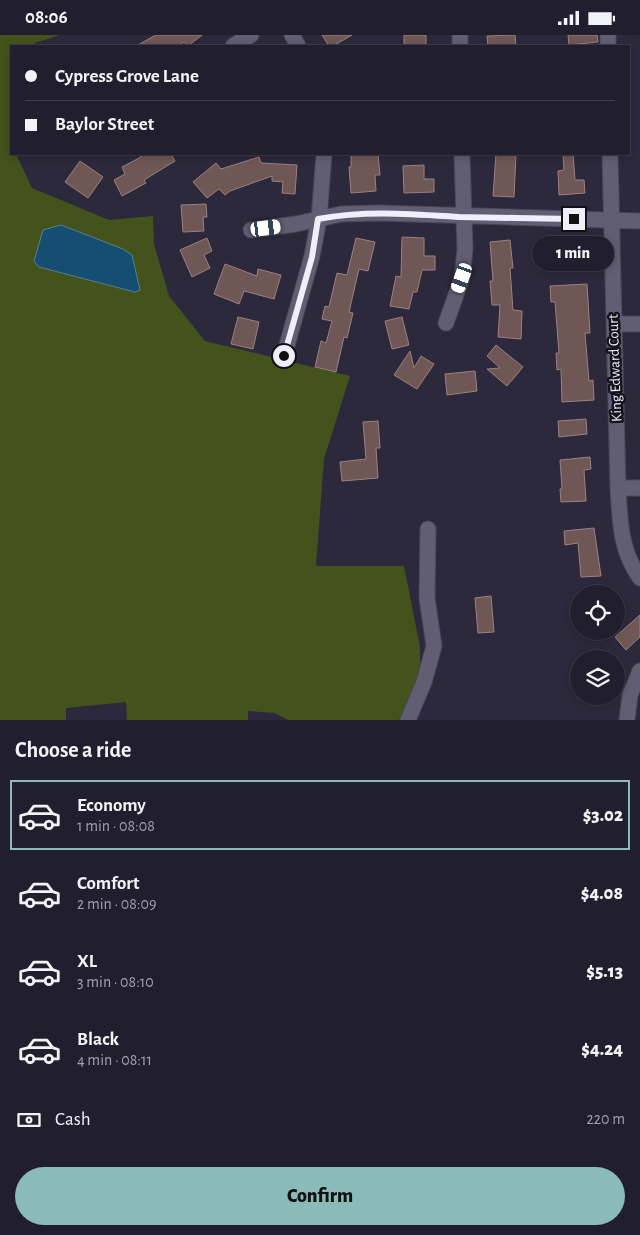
<!DOCTYPE html>
<meta charset="utf-8">
<style>
:root{--surface:#211f2d;--page:#292735;--text:#f1f3f6;--muted:#a2a2aa;--line:#3e3d49;--accent:#8bbbb9}
body{margin:0;font-family:"Alegreya Sans",sans-serif;background:var(--page);color:var(--text);height:100vh;display:flex;flex-direction:column;font-size:19px;white-space:nowrap}
*{box-sizing:border-box;margin:0}
p{font-size:16px;color:var(--muted)}
.icon{flex:none;width:28px;height:28px;fill:none;stroke:currentColor;stroke-width:2;stroke-linecap:round;stroke-linejoin:round}
.map{position:relative;height:685px;overflow:hidden}
.side{display:flex;flex-direction:column;background:var(--surface);flex:1}
.side>*{flex:none}
.banner{position:absolute;left:10px;top:10px;width:620px;height:110px;border-radius:0px;box-shadow:0 2px 8px #0003,0 0 0 1px var(--line);display:grid;align-content:center;height:110px;padding:0 15px;background:var(--surface)}
.tools{position:absolute;left:570px;top:550px;display:grid;gap:10px}
.tools a{display:grid;place-items:center;width:55px;height:55px;border-radius:50%;background:var(--surface);box-shadow:0 2px 8px #0003,0 0 0 1px var(--line);font-size:25px}
.end{position:absolute;width:22px;height:22px;margin:-11px;border:6px solid #efeefa;background:#111;box-shadow:0 0 0 2px #111}
.from{border-radius:50%}
.bubble{position:absolute;height:35px;border-radius:18px;background:var(--surface);box-shadow:0 2px 8px #0003,0 0 0 1px var(--line);font-size:16px;font-weight:800;line-height:35px;text-align:center}
.car{position:absolute;width:15px;height:30px;margin:-15px -8px;border-radius:6px;box-shadow:0 0 4px 1px #0007;background:linear-gradient(#fff 24%,#345 0 40%,#fff 0 76%,#345 0 86%,#fff 0)}
.banner b{display:flex;align-items:center;gap:18px;height:48px;font-size:19px}
.banner b+b{border-top:1px solid var(--line)}
.banner i{width:12px;height:12px;background:var(--text)}
ul{padding:0;list-style:none}
li{display:flex;align-items:center;gap:15px;height:70px;margin:0 10px 8px;padding:0 5px;border:2px solid transparent;border-radius:0px}
li div{flex:1}
li b{display:block;font-size:19px}
li em{font-style:normal;font-weight:800}
li.current{border-color:var(--accent)}
li>.icon{width:45px;height:45px;stroke-width:1.5}
h2{padding:0 15px;font-size:22px;line-height:60px}
.pay{display:flex;align-items:center;gap:12px;height:55px;padding:0 15px;font-size:19px}
.pay p{margin-inline-start:auto}
.primary-button{display:flex;gap:10px;margin-top:auto;padding:10px 15px}
.primary-button a{flex:1;height:58px;border-radius:30px;background:var(--accent);color:#111;font-size:20px;font-weight:800;line-height:58px;text-align:center}
.status{display:flex;justify-content:space-between;align-items:center;height:35px;padding:0 25px;background:var(--surface);direction:ltr}
.status svg{height:14px;fill:currentColor}
.map>svg:first-child{display:block}
.green{fill:#43531b;fill-rule:evenodd}
.water{fill:#154e70;stroke:#567e99}
.building{fill:#6f5756;stroke:#9c8180}
.lines{fill:none;stroke-linecap:round;stroke-linejoin:round}
.minor-casing{stroke:#494756;stroke-width:17}
.minor{stroke:#615e73;stroke-width:15}
.route{stroke:#efeefa;stroke-width:6}
.labels{text-anchor:middle;dominant-baseline:central;stroke-width:5;stroke-linejoin:round;paint-order:stroke}
.street-label{font-size:15px;fill:#efeefa;stroke:#14131c}
</style>
<div class="status"><b>08:06</b><svg viewBox="0 0 49 12"><path d="M0 12V9h3v3zM5 12V6h3v6zM10 12V3h3v9zM15 12V0h3v12zM26 1h20v11H26zM47 4h2v5h-2z"/></svg></div>
<div class="map">
<svg width="640" height="685" viewBox="0 0 640 685">
<rect width="100%" height="100%" fill="#2c293c"/>
<!-- green -->
<path class="green" d="M0,0H60L35,8L33,11H11V119H16L32,153L109,185L153,181L154,209L169,261L205,306L350,341L324,424L316,531H404L420,612V638L399,685H288L275,678L248,676V685H127L126,667L66,673V685H0ZM93,202L104,207L140,255L135,257L39,232Z"/>
<!-- water -->
<path class="water" d="M61,190L123,214L132,220L140,255L135,257L39,232L34,226L43,195Z"/>
<!-- building -->
<path class="building" d="M156,0H202L188,11L184,7L178,11H136Z
M322,0H352L333,11H329Z
M404,0H426V11H404Z
M515,0L516,11H488L487,1Z
M568,0H597L598,7L569,10Z
M139,119H171L175,126L144,145L146,148L122,161L114,145L125,139L122,132L141,122Z
M351,119H378L380,140H375L376,156L351,158L349,132H351Z
M496,119H516L514,162L493,161Z
M563,119H573L575,145H584L585,158L559,160L558,136L564,135Z
M259,122L261,128L297,130L295,159L282,158L283,147L272,146V141L230,156L225,160L219,154L207,163L193,147L216,128L221,134Z
M80,126L103,142L88,163L65,147Z
M424,130V144H434V157L404,158L403,131Z
M206,169L207,182H203L204,196L183,197L181,170Z
M402,202L424,203V221H435V235H422L417,257H413L409,274L390,271L396,241L401,242Z
M207,203L212,216L204,220L210,233L192,242L180,215Z
M356,203L375,207L368,236L359,234L349,277L353,278L347,303L344,302L336,337L315,332L321,306L326,308L332,286L322,284L325,271L329,272L337,238L347,240Z
M510,205L513,233H510L513,275L522,276L521,304L498,302L500,270H492L490,246H493L490,207Z
M594,211L596,227L565,230L564,213Z
M225,229L257,241L258,234L281,240L274,264L244,256L239,269L214,259Z
M587,249L590,298H585L589,346L593,345L594,365L562,367L561,334L557,335L556,318H559L555,267H551L550,251Z
M238,282L259,287L253,314L231,309Z
M402,282L409,310L392,314L385,286Z
M496,310L523,332L507,351L487,334L500,333L487,321Z
M410,316L414,333L421,321L434,329L417,354L394,340Z
M475,336L477,356L447,360L445,339Z
M586,384L587,399L559,402L558,386Z
M378,386L380,413H376L378,443L342,446L340,427L366,424L363,387Z
M590,422L591,434L584,435L586,466L561,467L560,454L562,453L560,425Z
M594,493L601,541L581,542L578,508L565,510L564,496Z
M491,561L494,597L478,598L475,563Z
M640,580V602L626,615L615,602Z"/>
<g class="lines">
<defs>
<path id="minor" d="M292,0L298,11
M460,0V11
M608,0V11
M233,11L251,0
M610,119L618,453C620,486 620,515 640,543
M251,195L296,189L341,179L379,178L640,186
M446,288L462,243L465,214L462,119
M614,289H640
M284,321L312,221L319,184L324,119
M618,453H640
M408,685L424,647L434,611L427,563L428,494
M627,685L630,660L640,636"/>
</defs>
<!-- minor casing -->
<use href="#minor" class="minor-casing"/>
<!-- minor -->
<use href="#minor" class="minor"/>
</g>
<g class="lines">
<!-- route -->
<path class="route" d="M284,321L312,222L318,184C365,175 412,179 459,182C497,183 536,183 574,184"/>
</g>
<g class="labels">
<!-- street labels -->
<g class="street-label">
<text transform="translate(615 333) rotate(-92)">King Edward Court</text>
</g>
</g>
</svg>
<div class="tools">
<a><svg class="icon" aria-label="locate" viewBox="0 0 24 24"><circle cx="12" cy="12" r="6"/><path d="M12 2v4M12 18v4M2 12h4M18 12h4"/></svg></a>
<a><svg class="icon" aria-label="layers" viewBox="0 0 24 24"><path d="M12 4l9 5-9 5-9-5zM3 14l9 5 9-5"/></svg></a>
</div>
<i class="end from" style="left:284px;top:321px"></i>
<i class="end" style="left:574px;top:184px"></i>
<div class="bubble" style="left:532px;top:201px;width:82px">1 min</div>
<i class="car" style="left:266px;top:193px;rotate:83deg"></i>
<i class="car" style="left:462px;top:243px;rotate:200deg"></i>
<div class="banner">
<b><i class="from"></i>Cypress Grove Lane</b>
<b><i></i>Baylor Street</b>
</div>
</div>
<section class="side">
<h2>Choose a ride</h2>
<ul>
<li class="current"><svg class="icon" aria-label="car" viewBox="0 0 24 24"><path d="M5 17H2v-5l4-1 3-4h7l3 4 3 1v5h-3M9 17h6M6 11h13"/><circle cx="7" cy="17" r="2"/><circle cx="17" cy="17" r="2"/></svg><div><b>Economy</b><p>1 min · 08:08</p></div><em>$3.02</em></li>
<li><svg class="icon" aria-label="car" viewBox="0 0 24 24"><path d="M5 17H2v-5l4-1 3-4h7l3 4 3 1v5h-3M9 17h6M6 11h13"/><circle cx="7" cy="17" r="2"/><circle cx="17" cy="17" r="2"/></svg><div><b>Comfort</b><p>2 min · 08:09</p></div><em>$4.08</em></li>
<li><svg class="icon" aria-label="car" viewBox="0 0 24 24"><path d="M5 17H2v-5l4-1 3-4h7l3 4 3 1v5h-3M9 17h6M6 11h13"/><circle cx="7" cy="17" r="2"/><circle cx="17" cy="17" r="2"/></svg><div><b>XL</b><p>3 min · 08:10</p></div><em>$5.13</em></li>
<li><svg class="icon" aria-label="car" viewBox="0 0 24 24"><path d="M5 17H2v-5l4-1 3-4h7l3 4 3 1v5h-3M9 17h6M6 11h13"/><circle cx="7" cy="17" r="2"/><circle cx="17" cy="17" r="2"/></svg><div><b>Black</b><p>4 min · 08:11</p></div><em>$4.24</em></li>
</ul>
<div class="pay"><svg class="icon" aria-label="cash" viewBox="0 0 24 24"><path d="M3 7h18v10H3z"/><circle cx="12" cy="12" r="2"/></svg>Cash<p>220 m</p></div>
<div class="primary-button"><a>Confirm</a></div>
</section>
